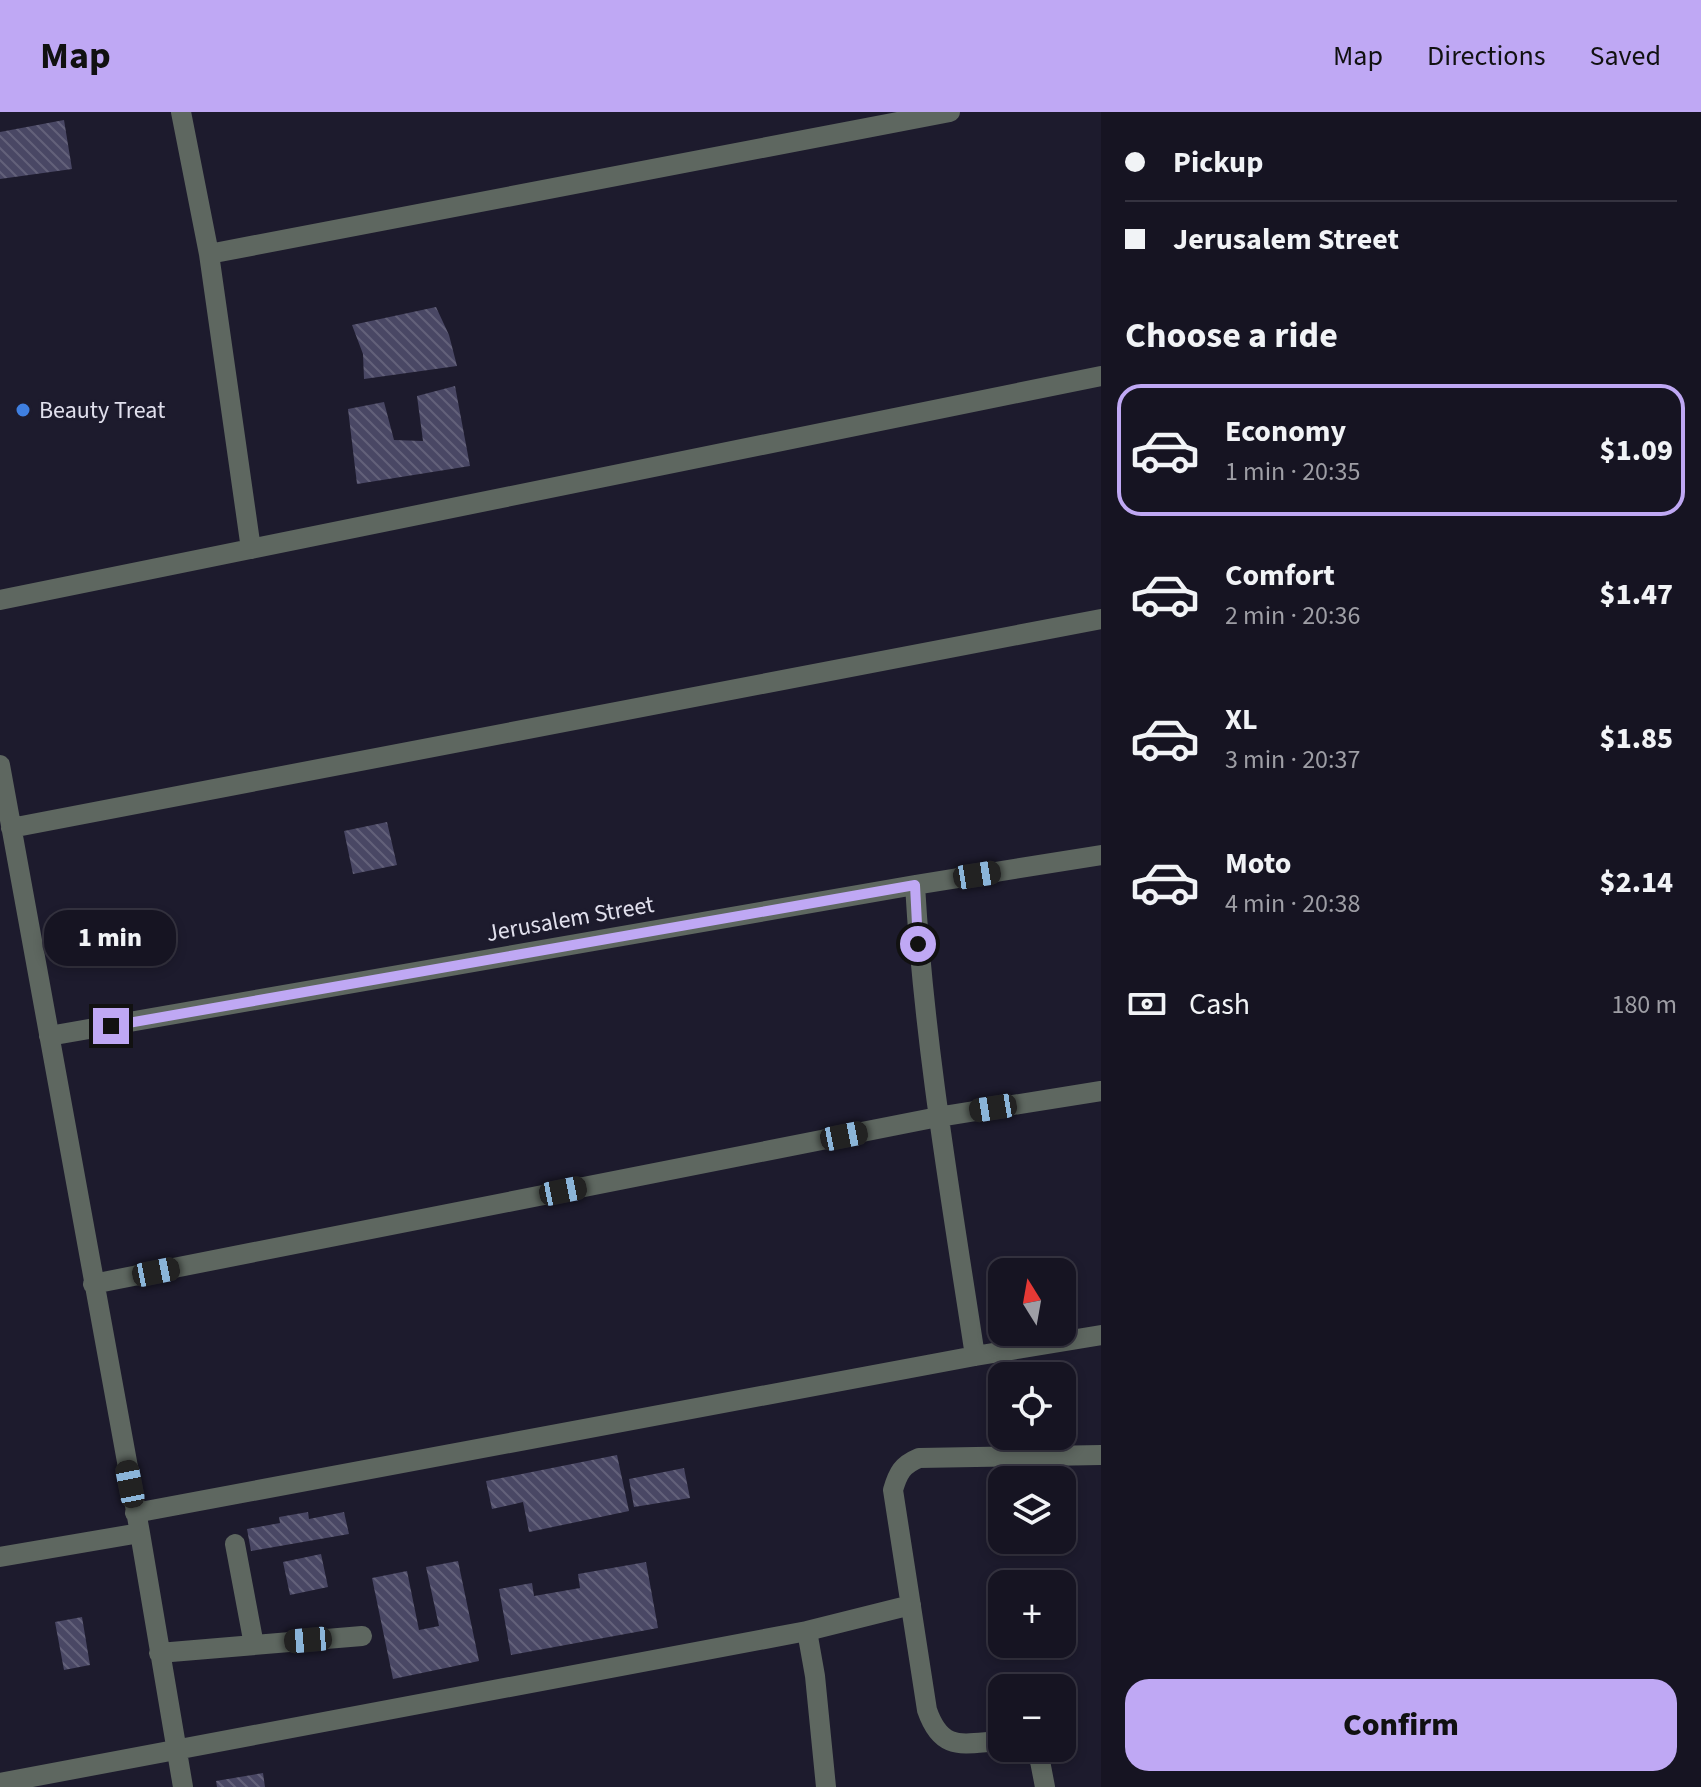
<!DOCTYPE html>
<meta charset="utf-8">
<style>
:root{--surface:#161422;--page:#23212f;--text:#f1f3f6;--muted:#9e9ea5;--line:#353340;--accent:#bfa8f4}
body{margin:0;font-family:"Source Sans 3",sans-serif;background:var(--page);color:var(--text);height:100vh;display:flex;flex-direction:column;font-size:30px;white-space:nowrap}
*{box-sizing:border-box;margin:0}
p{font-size:26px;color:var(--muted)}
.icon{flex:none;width:44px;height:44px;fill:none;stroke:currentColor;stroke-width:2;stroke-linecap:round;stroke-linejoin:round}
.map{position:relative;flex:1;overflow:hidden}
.side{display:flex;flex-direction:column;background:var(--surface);width:600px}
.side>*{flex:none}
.top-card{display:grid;align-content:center;height:176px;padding:0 24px;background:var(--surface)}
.needle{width:52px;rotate:349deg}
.buttons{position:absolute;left:988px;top:1146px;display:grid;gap:16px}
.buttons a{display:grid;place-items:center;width:88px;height:88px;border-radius:16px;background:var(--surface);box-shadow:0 4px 12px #0003,0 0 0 2px var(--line);font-size:40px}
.end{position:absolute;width:36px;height:36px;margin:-18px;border:10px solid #bfa8f4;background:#111;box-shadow:0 0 0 4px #111}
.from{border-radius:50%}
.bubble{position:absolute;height:56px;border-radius:24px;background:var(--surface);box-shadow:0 4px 12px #0003,0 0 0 2px var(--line);font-size:26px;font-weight:800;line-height:56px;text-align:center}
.car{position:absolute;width:24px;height:48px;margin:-24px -12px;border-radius:10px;box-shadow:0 0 6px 2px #0007;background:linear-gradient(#222 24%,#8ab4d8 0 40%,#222 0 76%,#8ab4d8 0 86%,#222 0)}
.top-card b{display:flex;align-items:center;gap:28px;height:76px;font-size:30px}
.top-card b+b{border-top:2px solid var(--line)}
.top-card i{width:20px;height:20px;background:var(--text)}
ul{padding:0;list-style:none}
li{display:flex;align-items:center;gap:24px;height:132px;margin:0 16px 12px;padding:0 8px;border:4px solid transparent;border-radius:24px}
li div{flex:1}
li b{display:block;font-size:30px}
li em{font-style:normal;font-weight:800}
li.current{border-color:var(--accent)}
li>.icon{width:72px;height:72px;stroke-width:1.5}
h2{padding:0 24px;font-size:36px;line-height:96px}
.pay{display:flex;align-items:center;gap:20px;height:88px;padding:0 24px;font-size:30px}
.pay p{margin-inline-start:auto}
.action{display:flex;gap:16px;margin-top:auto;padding:16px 24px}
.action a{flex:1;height:92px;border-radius:24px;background:var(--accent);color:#111;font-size:32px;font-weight:800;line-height:92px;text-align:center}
header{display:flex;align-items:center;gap:48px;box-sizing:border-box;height:112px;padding:0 40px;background:var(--accent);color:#111}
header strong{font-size:38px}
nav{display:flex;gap:44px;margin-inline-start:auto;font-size:28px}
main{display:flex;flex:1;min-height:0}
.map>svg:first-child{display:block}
.building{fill:url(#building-back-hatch)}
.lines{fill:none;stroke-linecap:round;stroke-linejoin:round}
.minor{stroke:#5e6760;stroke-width:20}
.route{stroke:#bfa8f4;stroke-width:10}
.shop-dot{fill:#3f7fe0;stroke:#1d1b2d;stroke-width:3}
.labels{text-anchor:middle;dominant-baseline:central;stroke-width:6;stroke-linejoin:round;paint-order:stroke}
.poi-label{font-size:24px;fill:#e1e0ed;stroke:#1d1b2d;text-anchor:start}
.street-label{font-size:24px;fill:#e1e0ed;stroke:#1d1b2d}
</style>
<header>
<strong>Map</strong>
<nav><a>Map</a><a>Directions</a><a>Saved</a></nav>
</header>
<main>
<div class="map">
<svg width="1101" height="1675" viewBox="0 0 1101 1675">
<defs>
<pattern id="building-back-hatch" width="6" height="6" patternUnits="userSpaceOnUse" patternTransform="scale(2)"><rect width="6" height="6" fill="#494764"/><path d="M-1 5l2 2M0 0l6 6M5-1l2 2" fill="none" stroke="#63617a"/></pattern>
</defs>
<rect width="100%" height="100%" fill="#1d1b2d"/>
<!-- building -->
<path class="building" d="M64,8L72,57L0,67V20Z
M436,195L449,223L457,254L364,267L363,242L352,213Z
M455,274L470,354L357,372L348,297L384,290L394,328L423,329L417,284Z
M387,710L397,753L353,762L344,719Z
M617,1343L629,1399L529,1420L523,1390L492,1397L486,1369Z
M684,1356L690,1386L634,1395L629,1367Z
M308,1400L309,1407L344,1400L349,1422L251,1439L247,1417L280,1411L279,1405Z
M321,1442L328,1475L290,1483L283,1450Z
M458,1449L479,1549L393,1567L372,1466L407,1459L419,1518L439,1514L426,1455Z
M646,1450L658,1516L511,1543L499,1477L532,1471L534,1484L580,1476L578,1462Z
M82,1505L90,1553L64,1558L55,1510Z
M263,1661L265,1675H217L216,1669Z"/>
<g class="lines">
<!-- minor -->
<path class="minor" d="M181,0L209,142L251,437
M209,142L950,0
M0,488L1101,264
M0,653L140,1421L183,1675
M11,716L1101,507
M915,773C924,931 951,1087 975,1244
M49,924L915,773L1101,743
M93,1172L938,1005L1101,979
M135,1401L975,1244L1101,1223
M235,1432L254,1533
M0,1445L140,1421
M807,1519L911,1493
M159,1541L362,1524
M1002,1629C963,1631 942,1641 927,1598L893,1378C898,1361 902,1353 919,1346L1101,1343
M1032,1636L1040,1649L1045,1675
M0,1671L807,1519L815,1564L826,1675"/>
</g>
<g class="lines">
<!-- route -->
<path class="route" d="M111,914L915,773L918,832"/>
</g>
<!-- markers -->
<circle class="shop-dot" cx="23" cy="298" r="8"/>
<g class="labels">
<!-- poi labels -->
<g class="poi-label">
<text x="39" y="298">Beauty Treat</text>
</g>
<!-- street labels -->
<g class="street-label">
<text transform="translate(570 807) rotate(-10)">Jerusalem Street</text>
</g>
</g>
</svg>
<div class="buttons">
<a><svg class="needle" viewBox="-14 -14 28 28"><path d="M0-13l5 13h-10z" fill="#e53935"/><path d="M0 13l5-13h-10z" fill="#9e9ea5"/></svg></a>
<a><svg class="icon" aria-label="locate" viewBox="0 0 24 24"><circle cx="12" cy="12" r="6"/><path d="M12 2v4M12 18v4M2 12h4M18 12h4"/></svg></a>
<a><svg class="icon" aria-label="layers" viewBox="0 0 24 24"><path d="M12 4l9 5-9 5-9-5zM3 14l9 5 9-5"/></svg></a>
<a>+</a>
<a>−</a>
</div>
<i class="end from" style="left:918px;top:832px"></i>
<i class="end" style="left:111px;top:914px"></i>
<div class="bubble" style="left:44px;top:798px;width:132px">1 min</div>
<i class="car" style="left:977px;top:763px;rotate:81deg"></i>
<i class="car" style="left:993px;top:996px;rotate:261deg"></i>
<i class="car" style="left:844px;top:1024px;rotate:79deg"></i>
<i class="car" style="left:563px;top:1079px;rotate:79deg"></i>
<i class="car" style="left:156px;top:1160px;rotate:79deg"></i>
<i class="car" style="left:130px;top:1372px;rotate:349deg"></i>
<i class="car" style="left:308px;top:1528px;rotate:265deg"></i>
</div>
<section class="side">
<div class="top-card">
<b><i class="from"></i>Pickup</b>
<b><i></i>Jerusalem Street</b>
</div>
<h2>Choose a ride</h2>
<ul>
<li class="current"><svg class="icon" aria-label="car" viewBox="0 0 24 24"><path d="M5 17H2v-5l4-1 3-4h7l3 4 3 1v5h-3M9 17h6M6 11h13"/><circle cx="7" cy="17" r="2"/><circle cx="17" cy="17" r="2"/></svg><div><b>Economy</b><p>1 min · 20:35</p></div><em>$1.09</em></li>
<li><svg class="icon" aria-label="car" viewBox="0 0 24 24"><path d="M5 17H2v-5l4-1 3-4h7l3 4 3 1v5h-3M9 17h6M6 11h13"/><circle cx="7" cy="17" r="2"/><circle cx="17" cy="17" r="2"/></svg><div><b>Comfort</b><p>2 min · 20:36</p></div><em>$1.47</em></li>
<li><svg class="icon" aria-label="car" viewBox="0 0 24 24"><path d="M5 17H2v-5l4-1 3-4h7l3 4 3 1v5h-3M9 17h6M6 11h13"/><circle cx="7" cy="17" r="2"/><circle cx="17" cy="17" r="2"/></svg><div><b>XL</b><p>3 min · 20:37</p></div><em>$1.85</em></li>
<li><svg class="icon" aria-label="car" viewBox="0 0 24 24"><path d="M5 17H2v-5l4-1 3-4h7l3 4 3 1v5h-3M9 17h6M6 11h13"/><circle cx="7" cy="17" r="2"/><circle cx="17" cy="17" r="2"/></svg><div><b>Moto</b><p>4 min · 20:38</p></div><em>$2.14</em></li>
</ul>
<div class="pay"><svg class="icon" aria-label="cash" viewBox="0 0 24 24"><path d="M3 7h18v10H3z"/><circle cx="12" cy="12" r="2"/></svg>Cash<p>180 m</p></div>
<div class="action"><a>Confirm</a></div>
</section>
</main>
